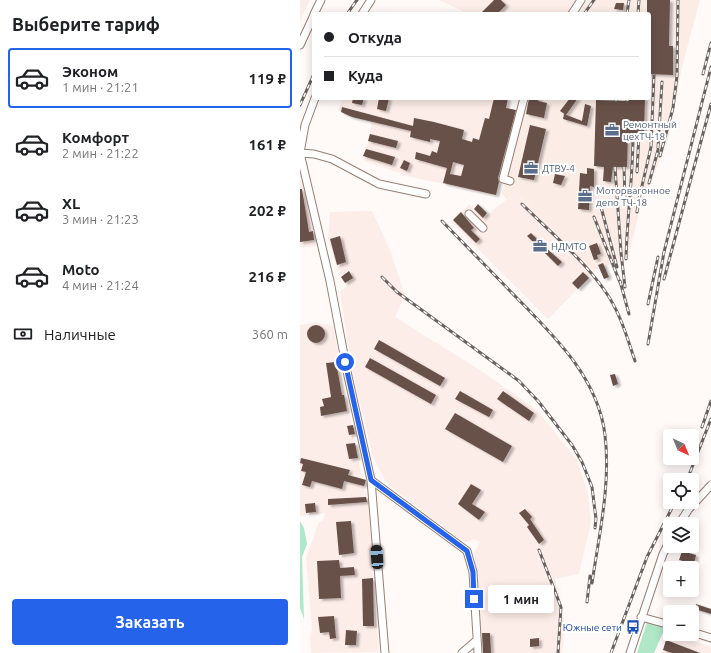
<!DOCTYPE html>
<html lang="ru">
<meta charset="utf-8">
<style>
:root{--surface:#fff;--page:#f6f6f6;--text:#202124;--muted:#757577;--line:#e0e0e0;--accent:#2563eb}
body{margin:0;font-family:Ubuntu,sans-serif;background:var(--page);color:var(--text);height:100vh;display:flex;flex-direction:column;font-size:15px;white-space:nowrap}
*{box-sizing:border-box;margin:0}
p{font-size:13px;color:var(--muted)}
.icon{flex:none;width:22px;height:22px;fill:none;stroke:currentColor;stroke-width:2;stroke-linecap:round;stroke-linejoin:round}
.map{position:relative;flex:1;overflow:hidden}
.sheet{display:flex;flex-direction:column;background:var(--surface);width:300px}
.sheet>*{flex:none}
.top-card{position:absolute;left:12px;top:12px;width:339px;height:88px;border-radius:4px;box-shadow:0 2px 10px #0003;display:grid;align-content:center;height:88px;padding:0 12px;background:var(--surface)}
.needle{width:26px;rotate:136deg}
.tools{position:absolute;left:363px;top:429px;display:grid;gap:8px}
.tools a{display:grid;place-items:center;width:36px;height:36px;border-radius:4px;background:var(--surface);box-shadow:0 2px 10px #0003;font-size:20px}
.end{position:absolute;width:18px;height:18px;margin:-9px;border:5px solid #2563eb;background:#fff;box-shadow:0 0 0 2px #fff}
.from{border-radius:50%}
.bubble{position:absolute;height:28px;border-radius:4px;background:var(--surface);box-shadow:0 2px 10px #0003;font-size:13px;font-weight:600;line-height:28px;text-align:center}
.car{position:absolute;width:12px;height:24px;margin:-12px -6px;border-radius:5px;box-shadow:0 0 3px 1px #0007;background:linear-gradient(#222 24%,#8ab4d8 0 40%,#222 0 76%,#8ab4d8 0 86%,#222 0)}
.top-card b{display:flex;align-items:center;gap:14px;height:38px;font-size:15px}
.top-card b+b{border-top:1px solid var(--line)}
.top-card i{width:10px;height:10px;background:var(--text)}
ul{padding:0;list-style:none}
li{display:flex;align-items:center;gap:12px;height:60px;margin:0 8px 6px;padding:0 4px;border:2px solid transparent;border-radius:4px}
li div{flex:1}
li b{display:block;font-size:15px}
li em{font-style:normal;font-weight:600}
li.active{border-color:var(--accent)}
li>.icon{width:36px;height:36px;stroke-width:1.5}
h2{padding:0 12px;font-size:18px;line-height:48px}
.pay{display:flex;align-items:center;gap:10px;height:44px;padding:0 12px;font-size:15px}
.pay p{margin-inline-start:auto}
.primary-button{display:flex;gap:8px;margin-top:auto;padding:8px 12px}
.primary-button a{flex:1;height:46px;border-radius:4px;background:var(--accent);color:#fff;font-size:16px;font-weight:600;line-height:46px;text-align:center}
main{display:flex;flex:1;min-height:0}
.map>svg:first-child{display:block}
.built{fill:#fbede6}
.industrial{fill:#fdede8}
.green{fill:#b0e7c7}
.building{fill:#68514a;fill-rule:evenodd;filter:url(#shadow)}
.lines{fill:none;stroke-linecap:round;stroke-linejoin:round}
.minor-casing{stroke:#967f73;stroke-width:9}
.minor{stroke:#fff;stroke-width:7}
.rail-casing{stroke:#69615d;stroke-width:3}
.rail{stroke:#fff;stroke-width:1.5;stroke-dasharray:4.5;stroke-linecap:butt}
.route{stroke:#2563eb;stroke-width:5}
.labels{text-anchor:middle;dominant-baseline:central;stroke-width:4;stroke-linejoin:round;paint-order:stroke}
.service-label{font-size:10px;fill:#4e5e75;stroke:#fff;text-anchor:start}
.transit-label{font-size:10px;fill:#164399;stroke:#fff;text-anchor:end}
</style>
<main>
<section class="sheet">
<h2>Выберите тариф</h2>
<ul>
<li class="active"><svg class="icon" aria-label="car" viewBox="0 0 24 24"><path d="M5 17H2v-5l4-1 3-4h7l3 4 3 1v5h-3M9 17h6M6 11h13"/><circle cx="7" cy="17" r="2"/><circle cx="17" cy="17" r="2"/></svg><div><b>Эконом</b><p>1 мин · 21:21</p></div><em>119 ₽</em></li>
<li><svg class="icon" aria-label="car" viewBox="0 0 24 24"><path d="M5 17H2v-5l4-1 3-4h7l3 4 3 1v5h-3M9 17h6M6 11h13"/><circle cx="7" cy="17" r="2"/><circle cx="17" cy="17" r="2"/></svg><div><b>Комфорт</b><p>2 мин · 21:22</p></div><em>161 ₽</em></li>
<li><svg class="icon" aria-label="car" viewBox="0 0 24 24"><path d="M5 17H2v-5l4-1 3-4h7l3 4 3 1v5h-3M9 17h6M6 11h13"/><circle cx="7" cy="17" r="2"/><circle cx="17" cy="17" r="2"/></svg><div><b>XL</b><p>3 мин · 21:23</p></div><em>202 ₽</em></li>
<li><svg class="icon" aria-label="car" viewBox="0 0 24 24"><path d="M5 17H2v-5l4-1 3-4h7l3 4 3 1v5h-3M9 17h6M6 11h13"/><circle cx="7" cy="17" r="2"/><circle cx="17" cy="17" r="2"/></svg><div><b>Moto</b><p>4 мин · 21:24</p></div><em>216 ₽</em></li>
</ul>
<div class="pay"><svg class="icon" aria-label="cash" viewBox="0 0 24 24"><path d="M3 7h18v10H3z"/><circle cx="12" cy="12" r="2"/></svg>Наличные<p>360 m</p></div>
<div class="primary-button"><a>Заказать</a></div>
</section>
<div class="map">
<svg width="411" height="653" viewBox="0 0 411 653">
<defs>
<filter id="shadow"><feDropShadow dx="3" dy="2" stdDeviation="1" flood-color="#0004"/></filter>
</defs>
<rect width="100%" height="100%" fill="#fffaf7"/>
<!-- built -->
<path class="built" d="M287,0H400L382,67L368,140L340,209L328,259L305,266L307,271L302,274L299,268L294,272L216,192L206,199L202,193L228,98H349V14H278Z"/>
<!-- industrial -->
<path class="industrial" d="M0,0H10L0,21Z
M139,0H276L267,14H169Z
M42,98H208L206,108L216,110L196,195L111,177L64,161L72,122L38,111Z
M0,181H2L19,246L0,248Z
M216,192L294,272L248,319L151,222L169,204L183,218Z
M72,211L90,250L105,295L95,317L183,372L237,410L277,460L288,493L291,522L279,574L255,579L265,625L262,653H180L179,591L174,553L180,542L173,538L171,541L165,542L158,538L95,490L86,482L73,458L52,370L40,292L47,286L36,265L28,239L30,212Z
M15,322L33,326L62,479L66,480L64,486L69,508L71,541H72L73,552H71L79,652L11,653L10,636L12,629L6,557L19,522L23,521L25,513L0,516V325Z
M369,633L411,647V653H362Z"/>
<!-- green -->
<path class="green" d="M0,521L4,528L7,544L2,557L4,619L0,608Z
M347,622L365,628L354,653H337Z"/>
<!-- building -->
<path class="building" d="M194,0H201L206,5L197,14H180Z
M347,0H370L369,46H373V75L349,74V14H347Z
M316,3H324L323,10L314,9Z
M53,98H64L62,105L52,103Z
M79,98H89L86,111L77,109Z
M194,98H208L206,108L216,110L198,178L199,182L196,195L143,183L147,168L115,159L116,152L130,156L132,151L137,153L140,141L130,139V142L110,137L111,131L52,117L41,112L42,107L113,126L114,118L134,122L164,130L162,139L172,142L173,138L179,140L185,118L189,119ZM153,162L164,165L161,176L150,174Z
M229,98H240L238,101L247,103L244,118L226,114Z
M270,98H278L266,115L260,111Z
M329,98H345L344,134L328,135L327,167H313L311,182L303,181L304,167L294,166L296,100L329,101Z
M285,104L291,106L287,126L263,119L264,114L282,121Z
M230,125L246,129L234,180L218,177Z
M70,134L98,141L96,148L68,141Z
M66,149L95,157L92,165L63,156Z
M104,160L110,163L107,171L100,168Z
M287,168L294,169V187L290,186L289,210L278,209L280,173L287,174Z
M255,174L265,176L261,185L253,183Z
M0,189H2L9,232L13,231L14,240L0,242Z
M178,204L187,213L183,218L174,209Z
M161,212L174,228L171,230L180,239L176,243L153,220Z
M231,233L239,241L236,245L227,236Z
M40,236L46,262L37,265L30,239Z
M297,243L301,254L297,255L298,259L294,260L289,246Z
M246,248L262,262L258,266L243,251Z
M303,263L309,277L304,279L298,265Z
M49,271L53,278L45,283L41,277Z
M283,272L289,278L278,289L272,283Z
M7 334a9 9 0 1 1 18 0a9 9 0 1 1-18 0Z
M79,340L145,378L140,386L74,349Z
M70,358L136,395L131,404L65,367Z
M36,362L42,395H44L47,411L21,416L20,407L24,406L22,399L31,397L26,363Z
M315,374L318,384L313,386L310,375Z
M160,391L193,410L189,417L155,399Z
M203,391L234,413L229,421L197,399Z
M155,413L212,446L203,462L145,429Z
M53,425L55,434L49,435L47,426Z
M55,443L58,458L49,459L46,444Z
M1,458L50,470L48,475L66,480L64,486L44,481L42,489L12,481L10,487L2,485L6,472L1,471L3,464L0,463Z
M171,484L181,490L172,504L185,512L179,520L158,504Z
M66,497L67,502L28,505V499Z
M15,503L16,512L6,513L5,504Z
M225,509L232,517L230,519L244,540L239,544L227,527L229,525L219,513Z
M51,521L54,553L39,555L36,522Z
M382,551L396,555L394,564L379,560Z
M39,560L40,568L54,567L55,575L40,576L41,598L19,599L17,561Z
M73,578L74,626H63L62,579Z
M396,604L411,609V614L395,609Z
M34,616L36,638L30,639L29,632L20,633L18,617Z
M46,630L57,631L56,645H45Z
M182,633H190L191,653H183Z
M239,638V646L230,647V639Z
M366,640L400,653H372L363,650Z"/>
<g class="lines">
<defs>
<path id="minor" d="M14,14L21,0
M62,14L71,0
M272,14L281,0
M0,45L14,15
M15,98L5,125L0,153L30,281L48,376L71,480L85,653
M0,153L14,154L32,159L79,184L126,194
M210,181L203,179L224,98
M169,214L183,228
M71,480L167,551L173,572L178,653
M379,524L388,510L411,485
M341,617L370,625
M392,632L411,638
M162,653L177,640
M330,653L363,554L370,540"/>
</defs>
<!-- minor casing -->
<use href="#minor" class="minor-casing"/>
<!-- minor -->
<use href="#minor" class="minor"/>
<defs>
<path id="rail" d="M47,14L57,0
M284,14L294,0
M327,14L329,0
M338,14L339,0
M403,74L411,43
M316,101V98
M327,101V98
M0,105L14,74
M358,148L362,82
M360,156L373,108L377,76L378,0
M315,167L321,253L325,287
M324,167L325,202
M337,172L339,134
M349,183L358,150
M339,199L351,147L354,74
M222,204C250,232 282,258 305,291C320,312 327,337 335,361
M301,207L317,267
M337,212L340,194
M294,217L321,285
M142,221C165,245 189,269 212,293C251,333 298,376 305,435C311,484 299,535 292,583
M326,259C327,217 333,177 333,135
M82,277L97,292L219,381L238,401L272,445L282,462L292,487L296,519L295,528
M364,279L411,104
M320,281L329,314
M348,304L358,257
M348,344L364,252L411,67
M402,427L411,401
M387,480L411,419
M239,550L261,607L258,653
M287,602L290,576
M311,653L347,557L375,502"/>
</defs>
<!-- rail casing -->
<use href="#rail" class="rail-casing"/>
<!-- rail -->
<use href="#rail" class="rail"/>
</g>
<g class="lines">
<!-- route -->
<path class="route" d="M45,362L71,480L167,551L173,572L174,599"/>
</g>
<!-- icons -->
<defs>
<symbol id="office-bare" viewBox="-9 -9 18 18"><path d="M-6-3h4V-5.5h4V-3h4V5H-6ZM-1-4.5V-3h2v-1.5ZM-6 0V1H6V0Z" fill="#5c6f8a" stroke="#fff" stroke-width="2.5" paint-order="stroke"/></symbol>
<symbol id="bus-bare" viewBox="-9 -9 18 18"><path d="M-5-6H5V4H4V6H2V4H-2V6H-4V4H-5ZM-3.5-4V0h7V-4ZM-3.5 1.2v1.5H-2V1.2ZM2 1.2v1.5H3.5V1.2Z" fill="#1a4fb4" stroke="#fff" stroke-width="2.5" paint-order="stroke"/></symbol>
</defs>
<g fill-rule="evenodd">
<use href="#office-bare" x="302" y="120" width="20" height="20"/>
<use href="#office-bare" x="221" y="158" width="20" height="20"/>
<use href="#office-bare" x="275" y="186" width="20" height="20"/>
<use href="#office-bare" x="230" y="236" width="20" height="20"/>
<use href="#bus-bare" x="323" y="617" width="20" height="20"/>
</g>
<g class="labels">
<!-- service labels -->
<g class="service-label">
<text x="323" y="124">Ремонтный<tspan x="323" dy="12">цехТЧ-18</tspan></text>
<text x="242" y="168">ДТВУ-4</text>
<text x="296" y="190">Моторвагонное<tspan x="296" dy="12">депо ТЧ-18</tspan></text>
<text x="251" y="246">НДМТО</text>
</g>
<!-- transit labels -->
<g class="transit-label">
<text x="322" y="627">Южные сети</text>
</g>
</g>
</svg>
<div class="tools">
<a><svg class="needle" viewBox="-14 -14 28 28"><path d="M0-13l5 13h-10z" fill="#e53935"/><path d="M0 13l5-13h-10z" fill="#757577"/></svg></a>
<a><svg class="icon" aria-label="locate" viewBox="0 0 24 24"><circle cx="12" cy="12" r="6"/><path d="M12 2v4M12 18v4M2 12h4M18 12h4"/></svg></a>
<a><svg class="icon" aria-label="layers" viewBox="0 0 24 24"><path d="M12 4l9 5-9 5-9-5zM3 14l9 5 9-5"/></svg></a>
<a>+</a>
<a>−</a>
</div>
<i class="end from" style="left:45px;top:362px"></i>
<i class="end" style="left:174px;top:599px"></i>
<div class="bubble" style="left:188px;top:585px;width:66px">1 мин</div>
<i class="car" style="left:77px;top:557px;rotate:356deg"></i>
<div class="top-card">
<b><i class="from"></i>Откуда</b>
<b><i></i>Куда</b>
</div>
</div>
</main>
